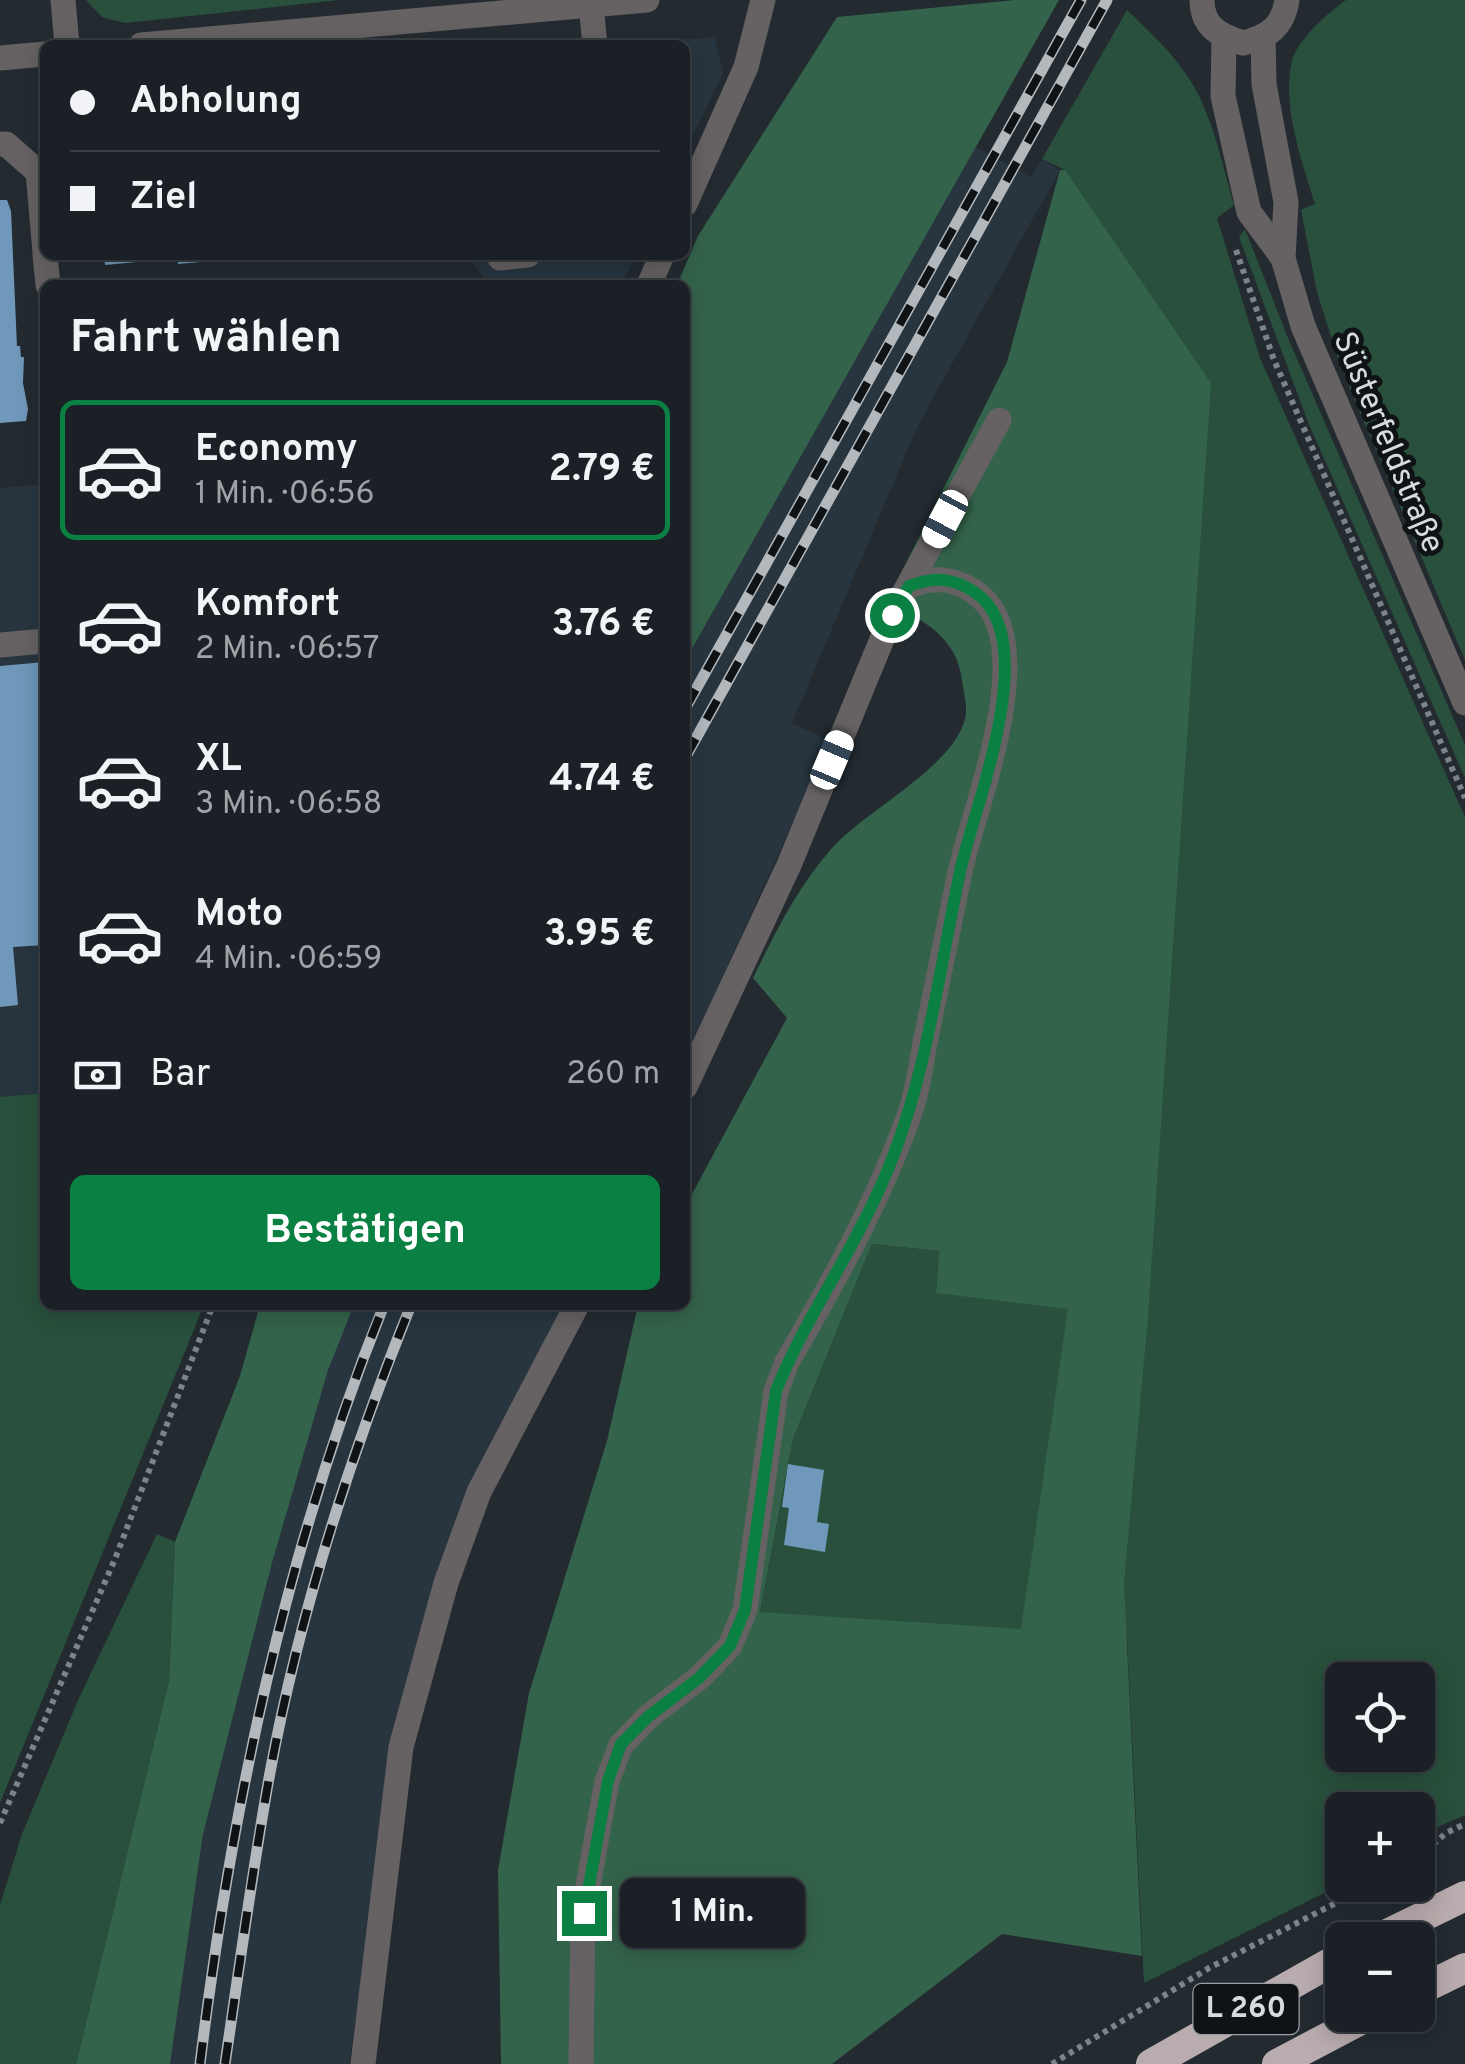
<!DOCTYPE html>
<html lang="de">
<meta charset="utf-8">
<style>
:root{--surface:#1a2025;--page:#272d32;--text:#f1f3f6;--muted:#9fa3a7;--line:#383e42;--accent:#0b8043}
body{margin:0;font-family:Overpass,sans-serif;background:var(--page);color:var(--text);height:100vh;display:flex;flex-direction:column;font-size:38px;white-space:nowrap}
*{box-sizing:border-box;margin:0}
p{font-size:32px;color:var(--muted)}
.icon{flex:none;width:55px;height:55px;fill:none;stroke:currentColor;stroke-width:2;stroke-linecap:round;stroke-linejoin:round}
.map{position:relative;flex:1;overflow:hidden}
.sheet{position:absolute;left:40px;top:280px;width:650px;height:1030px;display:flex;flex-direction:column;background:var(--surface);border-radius:15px;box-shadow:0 5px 25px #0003,0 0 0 2px var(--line)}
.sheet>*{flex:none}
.banner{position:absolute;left:40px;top:40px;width:650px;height:220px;border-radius:15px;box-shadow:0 5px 25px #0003,0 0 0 2px var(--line);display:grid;align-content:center;height:220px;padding:0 30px;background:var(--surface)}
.buttons{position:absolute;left:1325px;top:1662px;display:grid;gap:20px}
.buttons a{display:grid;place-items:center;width:110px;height:110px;border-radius:15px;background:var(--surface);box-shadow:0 5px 25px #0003,0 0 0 2px var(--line);font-size:50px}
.end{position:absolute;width:45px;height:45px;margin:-22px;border:12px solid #0b8043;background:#fff;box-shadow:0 0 0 5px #fff}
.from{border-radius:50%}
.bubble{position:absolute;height:70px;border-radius:15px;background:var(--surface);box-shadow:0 5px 25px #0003,0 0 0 2px var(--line);font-size:32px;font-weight:700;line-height:70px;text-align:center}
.car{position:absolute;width:30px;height:60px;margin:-30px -15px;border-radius:12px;box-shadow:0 0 8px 2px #0007;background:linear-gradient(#fff 24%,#345 0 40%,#fff 0 76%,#345 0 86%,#fff 0)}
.banner b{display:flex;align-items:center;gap:35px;height:95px;font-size:38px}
.banner b+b{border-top:2px solid var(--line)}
.banner i{width:25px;height:25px;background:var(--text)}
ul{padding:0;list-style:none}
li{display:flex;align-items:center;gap:30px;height:140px;margin:0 20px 15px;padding:0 10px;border:5px solid transparent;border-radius:15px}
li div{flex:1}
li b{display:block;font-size:38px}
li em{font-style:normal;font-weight:700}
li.selected{border-color:var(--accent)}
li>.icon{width:90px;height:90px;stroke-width:1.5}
h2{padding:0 30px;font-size:45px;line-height:120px}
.pay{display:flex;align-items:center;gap:25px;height:110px;padding:0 30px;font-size:38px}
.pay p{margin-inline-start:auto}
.button{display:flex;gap:20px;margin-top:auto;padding:20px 30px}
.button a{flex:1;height:115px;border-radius:15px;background:var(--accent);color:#fff;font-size:40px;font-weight:700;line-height:115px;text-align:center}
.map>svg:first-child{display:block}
.built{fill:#28353f}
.green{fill:#29503c;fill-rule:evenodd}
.forest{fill:#33634a;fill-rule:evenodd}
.building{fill:#6f98ba}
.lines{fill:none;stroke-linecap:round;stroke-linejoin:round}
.path{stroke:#7d8489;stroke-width:6;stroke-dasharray:5 5;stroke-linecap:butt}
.minor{stroke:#666162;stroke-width:25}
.highway{stroke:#b9acae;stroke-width:30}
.rail-casing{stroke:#b2b8bc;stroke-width:11}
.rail{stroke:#101316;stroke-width:8;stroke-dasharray:22;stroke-linecap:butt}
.route{stroke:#0b8043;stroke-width:12}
.labels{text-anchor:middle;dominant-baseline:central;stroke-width:10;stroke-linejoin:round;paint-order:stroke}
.shield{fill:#101316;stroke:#9b9fa3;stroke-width:2.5}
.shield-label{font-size:30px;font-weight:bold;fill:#d6dbdf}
.street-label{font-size:32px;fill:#d6dbdf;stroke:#101316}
</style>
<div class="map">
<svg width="1465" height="2064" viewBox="0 0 1465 2064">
<rect width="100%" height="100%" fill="#232b31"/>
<!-- built -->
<path class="built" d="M715,37L723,73L685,153V45H620Z
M975,147L1031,177L1042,159L1060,170L918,425L792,723L830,741L685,1059V661Z
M468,255H636L621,285H488Z
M45,484V1093L0,1097V488Z
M354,1305H565L403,1704L349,2064H170L203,1834L272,1563L328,1369Z"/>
<!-- green -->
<path class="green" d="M86,0H339L125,23L102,17Z
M1346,0H1465V660L1340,365L1317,292L1301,210L1315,204C1302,162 1283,109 1291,65C1295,41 1328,13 1346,0Z
M1127,10C1150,32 1173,53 1190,80C1213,116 1222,164 1234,205L1217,218L1260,358L1465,817V1815L1437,1827L1418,1841V1810H1342V1884L1144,1983L1127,1637L760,1613L793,1439L872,1244L939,1251L936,1293L1065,170L1042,159ZM1342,1680H1418V1755H1342Z
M1245,229L1288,338L1465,745V778L1308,422L1239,237Z
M45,1093V1305H204L0,1803V1097Z
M157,1534L175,1542L169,1681L76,2064H0V1905L22,1834L79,1698Z"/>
<!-- forest -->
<path class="forest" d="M1015,0H1059L685,661V285H677L698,236L837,17Z
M1060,170H1065L1211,383L1148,1316L1124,1583L1142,1956L1002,1934L832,2064H501L498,1870L529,1693L607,1441L638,1305H685V1207L787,1018L753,978C776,931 798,886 833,847C868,809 952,768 965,719C968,708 964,693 962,681C958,638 922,618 886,603L1007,362ZM872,1244L939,1251L936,1293L1068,1309L1021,1629L760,1612L793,1439Z
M260,1305H354L328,1370L272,1563L203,1834L170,2064H76L169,1681L175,1542L240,1376Z"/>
<!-- building -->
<path class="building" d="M0,200H7L11,211L17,346H20L21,357H24L23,383L28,409L26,421L0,423Z
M104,255H157L158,260L105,265Z
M177,255H212V261L178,264Z
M45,662V743L38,744L45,826V945L13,947L18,1005L0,1007V666Z
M788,1464L824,1470L817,1522L829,1524L825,1552L784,1545L789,1508L782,1507Z"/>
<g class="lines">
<!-- path -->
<path class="path" d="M1236,250L1274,360L1465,798
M0,1823L115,1559L213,1305
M1418,1858L1446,1833L1465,1824
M1052,2064L1209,1968L1371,1885"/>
<!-- minor -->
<path class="minor" d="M63,0L67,45
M1202,0C1202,27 1220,36 1243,43C1268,37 1283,27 1287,0
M591,5L595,45
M1224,37L1223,96L1249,212L1283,258
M1263,38L1264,84L1286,202L1283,258L1303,326L1465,703
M141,45L647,0
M0,58L45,54
M0,144H6L38,172L45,252
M685,204L746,67L763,0
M45,255L48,285
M500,258L528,255
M649,285L662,255
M0,645L45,641
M685,1087L789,865L892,615L999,420
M363,2064L401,1747L446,1583L479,1492L577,1305
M581,2064L583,1913L607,1781L621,1745L649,1716L699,1678L730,1646L745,1610L776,1391L787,1362C834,1281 880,1199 911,1110C918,1089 921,1065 925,1043C937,986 948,929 960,872C973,809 1046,636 973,591C951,577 933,577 909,586"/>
<!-- highway -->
<path class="highway" d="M1375,1940L1465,1896
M1418,1991L1465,1968
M1151,2064L1342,1956
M1277,2064L1370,2015"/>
<defs>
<path id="rail" d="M685,709L1081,0
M685,758L1107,0
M200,2064C232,1805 286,1548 384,1305
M225,2064C239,1969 252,1873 269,1778C298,1618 350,1456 411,1305"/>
</defs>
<!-- rail casing -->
<use href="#rail" class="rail-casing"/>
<!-- rail -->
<use href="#rail" class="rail"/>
</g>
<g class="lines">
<!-- route -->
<path class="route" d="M584,1913L608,1781L621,1744L649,1716L699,1678L730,1646L745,1610L776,1391C805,1318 852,1254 883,1181C926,1083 938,976 960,872C973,809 1046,636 973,591C951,577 933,577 909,586L892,615"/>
</g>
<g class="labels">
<!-- shield labels -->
<rect class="shield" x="1193.5" y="1984" width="105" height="50" rx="8"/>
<g class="shield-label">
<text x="1246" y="2009">L 260</text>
</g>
<!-- street labels -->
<g class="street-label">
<text transform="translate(1387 443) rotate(67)">Süsterfeldstraße</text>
</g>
</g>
</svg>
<div class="buttons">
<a><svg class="icon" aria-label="locate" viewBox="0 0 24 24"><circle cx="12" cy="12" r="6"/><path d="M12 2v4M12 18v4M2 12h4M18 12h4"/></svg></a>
<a>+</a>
<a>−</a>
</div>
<i class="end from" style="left:892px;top:615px"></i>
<i class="end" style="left:584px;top:1913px"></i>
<div class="bubble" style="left:620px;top:1878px;width:185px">1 Min.</div>
<i class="car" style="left:945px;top:519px;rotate:208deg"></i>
<i class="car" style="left:832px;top:760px;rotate:23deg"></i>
<div class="banner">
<b><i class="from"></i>Abholung</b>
<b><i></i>Ziel</b>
</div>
<section class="sheet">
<h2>Fahrt wählen</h2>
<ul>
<li class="selected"><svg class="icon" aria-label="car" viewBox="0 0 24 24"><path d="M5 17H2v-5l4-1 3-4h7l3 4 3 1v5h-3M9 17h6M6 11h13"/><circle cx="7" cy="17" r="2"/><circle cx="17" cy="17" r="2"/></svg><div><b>Economy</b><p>1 Min. · 06:56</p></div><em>2.79 €</em></li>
<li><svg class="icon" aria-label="car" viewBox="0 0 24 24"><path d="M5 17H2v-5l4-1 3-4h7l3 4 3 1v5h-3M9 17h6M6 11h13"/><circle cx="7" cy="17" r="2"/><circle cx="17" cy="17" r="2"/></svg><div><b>Komfort</b><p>2 Min. · 06:57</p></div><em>3.76 €</em></li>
<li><svg class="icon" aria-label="car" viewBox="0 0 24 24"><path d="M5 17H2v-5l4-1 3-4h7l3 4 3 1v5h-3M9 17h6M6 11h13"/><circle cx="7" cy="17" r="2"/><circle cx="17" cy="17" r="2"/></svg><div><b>XL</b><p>3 Min. · 06:58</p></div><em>4.74 €</em></li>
<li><svg class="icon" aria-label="car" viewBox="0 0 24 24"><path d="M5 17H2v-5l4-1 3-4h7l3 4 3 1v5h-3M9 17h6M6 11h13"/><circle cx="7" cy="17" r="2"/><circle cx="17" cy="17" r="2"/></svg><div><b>Moto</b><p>4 Min. · 06:59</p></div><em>3.95 €</em></li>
</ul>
<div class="pay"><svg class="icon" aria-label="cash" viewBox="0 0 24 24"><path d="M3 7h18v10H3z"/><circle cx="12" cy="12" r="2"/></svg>Bar<p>260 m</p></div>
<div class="button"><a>Bestätigen</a></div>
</section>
</div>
